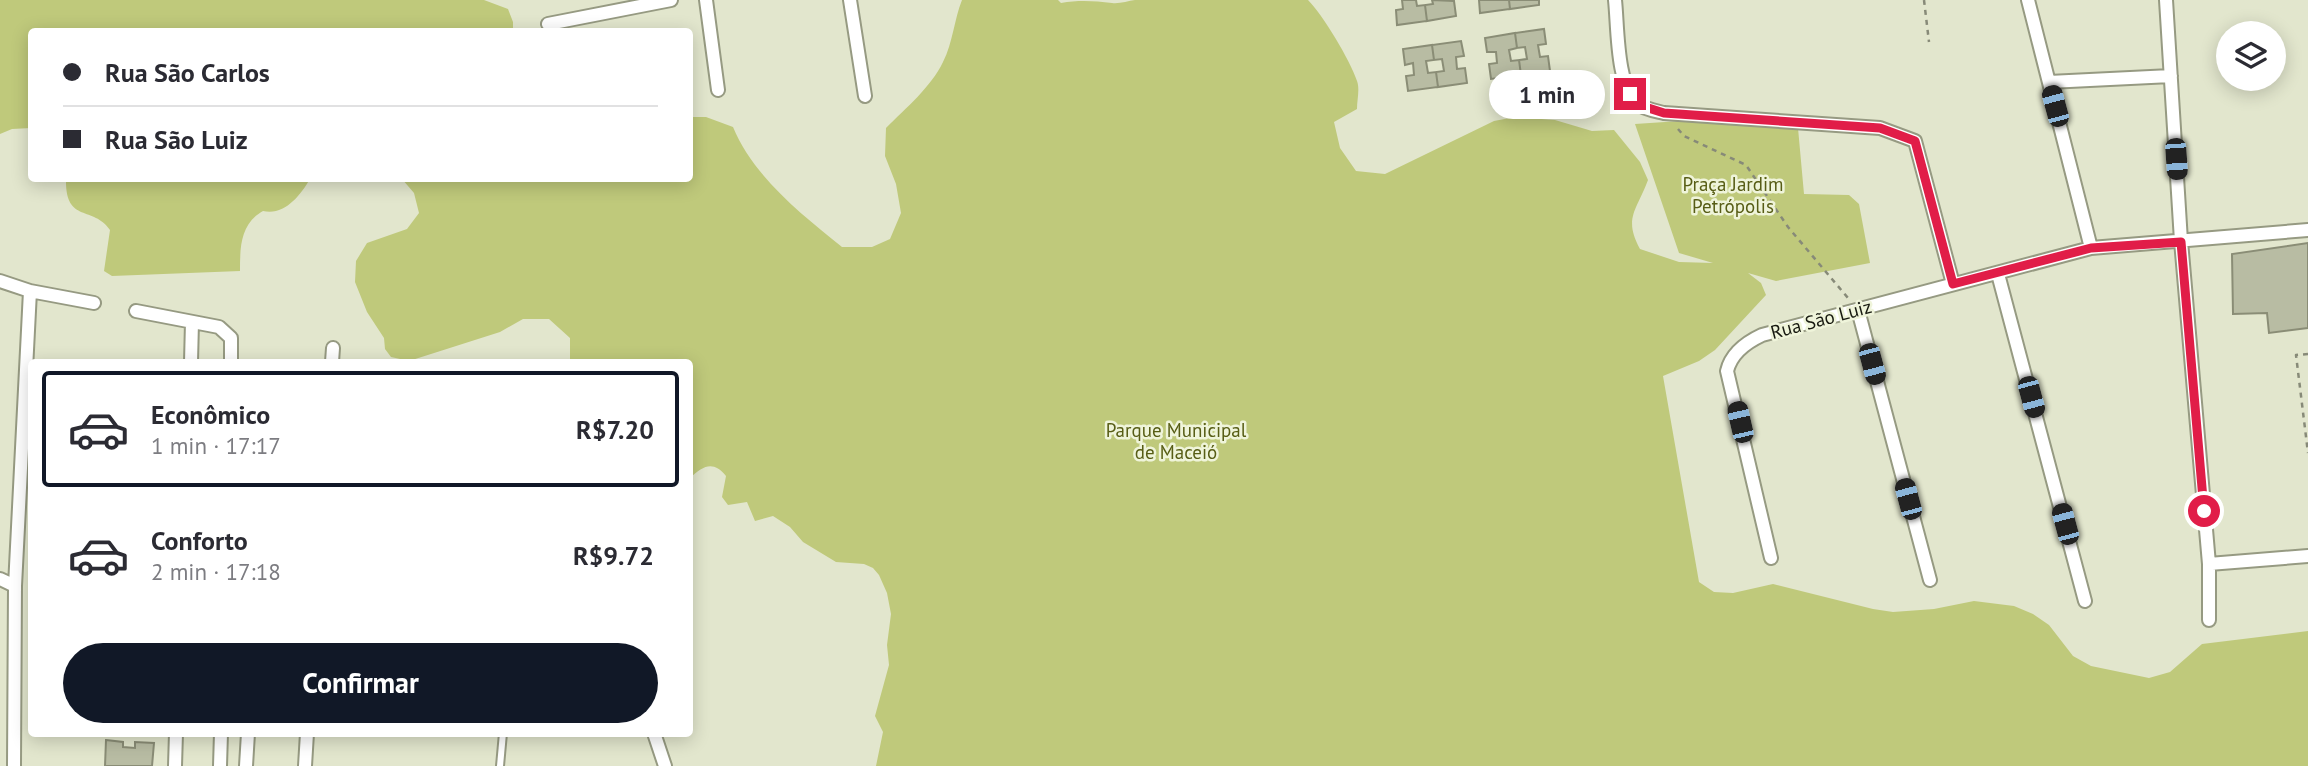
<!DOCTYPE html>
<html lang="pt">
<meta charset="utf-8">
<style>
:root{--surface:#fff;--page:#f7f7f7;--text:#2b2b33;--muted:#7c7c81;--line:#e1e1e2;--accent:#111827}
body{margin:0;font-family:"PT Sans",sans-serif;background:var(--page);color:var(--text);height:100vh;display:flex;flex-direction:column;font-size:26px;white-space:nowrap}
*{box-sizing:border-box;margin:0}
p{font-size:23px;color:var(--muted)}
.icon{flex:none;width:38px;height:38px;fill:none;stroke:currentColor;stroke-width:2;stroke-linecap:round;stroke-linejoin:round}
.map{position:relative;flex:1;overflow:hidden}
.drawer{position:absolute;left:28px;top:359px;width:665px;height:378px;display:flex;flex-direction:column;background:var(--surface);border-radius:7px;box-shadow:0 4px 18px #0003}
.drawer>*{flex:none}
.top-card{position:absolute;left:28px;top:28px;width:665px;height:154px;border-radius:7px;box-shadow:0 4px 18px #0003;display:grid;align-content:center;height:154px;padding:0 35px;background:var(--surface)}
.fabs{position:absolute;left:2216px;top:21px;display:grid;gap:14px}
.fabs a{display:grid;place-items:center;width:70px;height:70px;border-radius:50%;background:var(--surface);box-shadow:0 4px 18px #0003;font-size:35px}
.end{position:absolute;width:32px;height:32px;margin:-16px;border:9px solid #e11d48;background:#fff;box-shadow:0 0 0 4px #fff}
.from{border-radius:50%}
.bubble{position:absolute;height:49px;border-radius:24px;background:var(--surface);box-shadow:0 4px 18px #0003;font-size:23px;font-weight:800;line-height:49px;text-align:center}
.car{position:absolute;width:21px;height:42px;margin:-21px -10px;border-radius:9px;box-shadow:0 0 5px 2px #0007;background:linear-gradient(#222 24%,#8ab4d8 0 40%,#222 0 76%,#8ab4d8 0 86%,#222 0)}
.top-card b{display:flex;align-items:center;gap:24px;height:66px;font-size:26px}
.top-card b+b{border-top:2px solid var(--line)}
.top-card i{width:18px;height:18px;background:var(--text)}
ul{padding:12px 0 0;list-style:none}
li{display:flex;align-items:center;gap:21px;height:116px;margin:0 14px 10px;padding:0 21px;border:4px solid transparent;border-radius:7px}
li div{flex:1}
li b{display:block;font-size:26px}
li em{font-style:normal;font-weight:800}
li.current{border-color:var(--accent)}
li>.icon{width:63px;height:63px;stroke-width:1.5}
.primary-button{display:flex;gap:14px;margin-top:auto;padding:14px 35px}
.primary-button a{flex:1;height:80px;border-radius:42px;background:var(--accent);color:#fff;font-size:28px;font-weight:800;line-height:80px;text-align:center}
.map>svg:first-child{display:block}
.green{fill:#bfc97b}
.building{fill:#b8bca3;stroke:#8a8d76;stroke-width:2}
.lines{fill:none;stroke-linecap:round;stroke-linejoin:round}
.lane-casing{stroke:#969a82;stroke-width:10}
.street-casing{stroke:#969a82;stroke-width:16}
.path{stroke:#878a78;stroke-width:2.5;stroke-dasharray:5 5;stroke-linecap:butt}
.lane{stroke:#fff;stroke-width:6}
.street{stroke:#fff;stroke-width:12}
.route{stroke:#e11d48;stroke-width:9}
.labels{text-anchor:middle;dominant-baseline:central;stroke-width:5;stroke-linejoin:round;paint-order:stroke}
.park-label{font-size:19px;fill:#575d15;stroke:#eff4da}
.street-label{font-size:19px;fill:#171910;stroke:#eff4da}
</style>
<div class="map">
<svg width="2308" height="766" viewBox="0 0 2308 766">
<rect width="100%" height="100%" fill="#e2e6cd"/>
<!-- green -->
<path class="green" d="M0,0H484L508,9L513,22V32H32L31,128L12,129L0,134Z
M962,0H1058L1061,3C1079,0 1094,1 1112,3C1119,4 1128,1 1135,0H1308C1323,15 1350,60 1357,81C1360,89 1357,100 1357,109L1334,122L1340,148L1356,171L1385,174L1494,121L1515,117L1555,120L1592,131L1614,130L1640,162L1648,180C1637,210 1623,218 1640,249L1679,262L1713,263L1679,253L1635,124L1680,121L1798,128L1804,194L1849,195L1859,204L1870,263L1776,281L1748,273L1761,283L1766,295L1715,350L1699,361L1663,376L1699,582L1714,592L1733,593L1773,584L1873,609L1893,612L1934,609L1974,601L2014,606L2033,614L2049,625L2073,656L2091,666L2149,678L2170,672L2202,644L2308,631V766H876L883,732L875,716L889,665L887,645L891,614L887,593L879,575L873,568L864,564L836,562L803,542L790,527L773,516L755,521L747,502L728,505L722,497L726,476C713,460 703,466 690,478V362H570V338L549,319H523L500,332L409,361L391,357L385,349L384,338L367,312L355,282L356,261L367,243L407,229L419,213L414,193L402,179L690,178V117H706L733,127C753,176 801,214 842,247H872L890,239L901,213L896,184L885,156L886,128C906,108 931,87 943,62C953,42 954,20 962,0Z
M66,179V178L310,179C300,196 284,216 263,211C240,224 240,248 240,271L112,276L104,271L110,230C93,205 65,224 66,179Z"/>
<!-- building -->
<path class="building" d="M1402,0H1416L1417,6L1425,5L1427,21L1397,25L1396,10L1403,9Z
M1432,0L1454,1L1456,16L1427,21L1425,5L1433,4Z
M1479,0H1509L1510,9L1480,13Z
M1509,0H1539V5L1510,9Z
M1544,29L1546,44L1538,45L1540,57L1548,56L1550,71L1521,75L1519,60L1527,59L1525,47L1517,48L1515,33Z
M1515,33L1517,48L1509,50L1511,61L1519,60L1521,75L1491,79L1489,64L1497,63L1496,52H1487L1485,38Z
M1461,41L1464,56L1456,57L1457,69L1465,68L1467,83L1438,87L1436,72L1444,71L1442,59L1434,60L1432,45Z
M1432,45L1434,60L1426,61L1428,73L1436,72L1438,87L1408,91L1406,76L1414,75L1413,63L1405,65L1403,49Z
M2308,243V328L2269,333L2267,313L2233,314L2232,254Z
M106,740L123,742V747L135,748V742L154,743L152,766H105Z"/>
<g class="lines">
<defs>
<path id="lane" d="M500,766L503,733"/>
<path id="street" d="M706,0L718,90
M850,0L865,96
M1615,0C1618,27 1616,86 1638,104C1644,109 1656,111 1664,113L1880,128L1915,141L1953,284
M2028,0L2091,248
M2166,0L2181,241L2209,564V620
M548,24L671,0
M2049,82L2171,76
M1998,274L2085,601
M0,281L30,291L94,303
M1858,310L1930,580
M136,311L219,327L231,338V362
M191,362L192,322
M332,362L333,348
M1771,558L1727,371C1731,354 1747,342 1762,335L2091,248L2308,230
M2209,564L2308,556
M0,579L15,586
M654,733L665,766
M14,766L15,586L30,291
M175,766L176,733
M220,766L221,733
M246,766L248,733
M305,766L307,733"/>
</defs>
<!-- lane casing -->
<use href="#lane" class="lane-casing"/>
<!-- street casing -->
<use href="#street" class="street-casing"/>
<!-- path -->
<path class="path" d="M1924,0L1929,42
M1678,129L1684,136L1746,165L1788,227L1848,298
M2308,354L2296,355L2308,453"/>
<!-- lane -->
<use href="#lane" class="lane"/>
<!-- street -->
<use href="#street" class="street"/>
</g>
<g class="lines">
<!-- route -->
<path class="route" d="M1630,94L1639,105L1664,113L1880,128L1915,141L1953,284L2091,248L2181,242L2204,511"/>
</g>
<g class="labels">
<!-- park labels -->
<g class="park-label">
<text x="1733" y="184">Praça Jardim<tspan x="1733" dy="22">Petrópolis</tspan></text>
<text x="1176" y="430">Parque Municipal<tspan x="1176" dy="22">de Maceió</tspan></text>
</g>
<!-- street labels -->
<g class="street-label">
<text transform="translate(1821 319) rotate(-15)">Rua São Luiz</text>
</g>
</g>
</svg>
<div class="fabs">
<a><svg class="icon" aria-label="layers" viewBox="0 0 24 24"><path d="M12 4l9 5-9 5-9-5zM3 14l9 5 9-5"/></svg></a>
</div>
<i class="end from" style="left:2204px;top:511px"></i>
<i class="end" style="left:1630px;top:94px"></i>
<div class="bubble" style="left:1489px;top:70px;width:116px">1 min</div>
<i class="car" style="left:2055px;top:106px;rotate:345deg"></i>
<i class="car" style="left:2176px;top:159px;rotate:176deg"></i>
<i class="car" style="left:1872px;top:364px;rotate:165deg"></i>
<i class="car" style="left:2031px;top:397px;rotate:165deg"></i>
<i class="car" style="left:1740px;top:422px;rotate:347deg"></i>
<i class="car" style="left:1908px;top:499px;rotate:345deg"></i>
<i class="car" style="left:2065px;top:524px;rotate:345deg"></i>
<div class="top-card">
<b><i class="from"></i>Rua São Carlos</b>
<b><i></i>Rua São Luiz</b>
</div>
<section class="drawer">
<ul>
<li class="current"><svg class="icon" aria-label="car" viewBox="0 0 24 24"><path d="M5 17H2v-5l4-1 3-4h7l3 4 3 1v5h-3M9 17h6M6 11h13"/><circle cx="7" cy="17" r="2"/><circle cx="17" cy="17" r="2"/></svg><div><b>Econômico</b><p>1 min · 17:17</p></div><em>R$7.20</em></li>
<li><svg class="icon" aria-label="car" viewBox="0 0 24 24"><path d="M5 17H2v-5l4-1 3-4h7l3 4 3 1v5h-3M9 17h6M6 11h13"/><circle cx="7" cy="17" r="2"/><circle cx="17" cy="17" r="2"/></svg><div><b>Conforto</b><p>2 min · 17:18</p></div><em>R$9.72</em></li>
</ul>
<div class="primary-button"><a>Confirmar</a></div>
</section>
</div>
